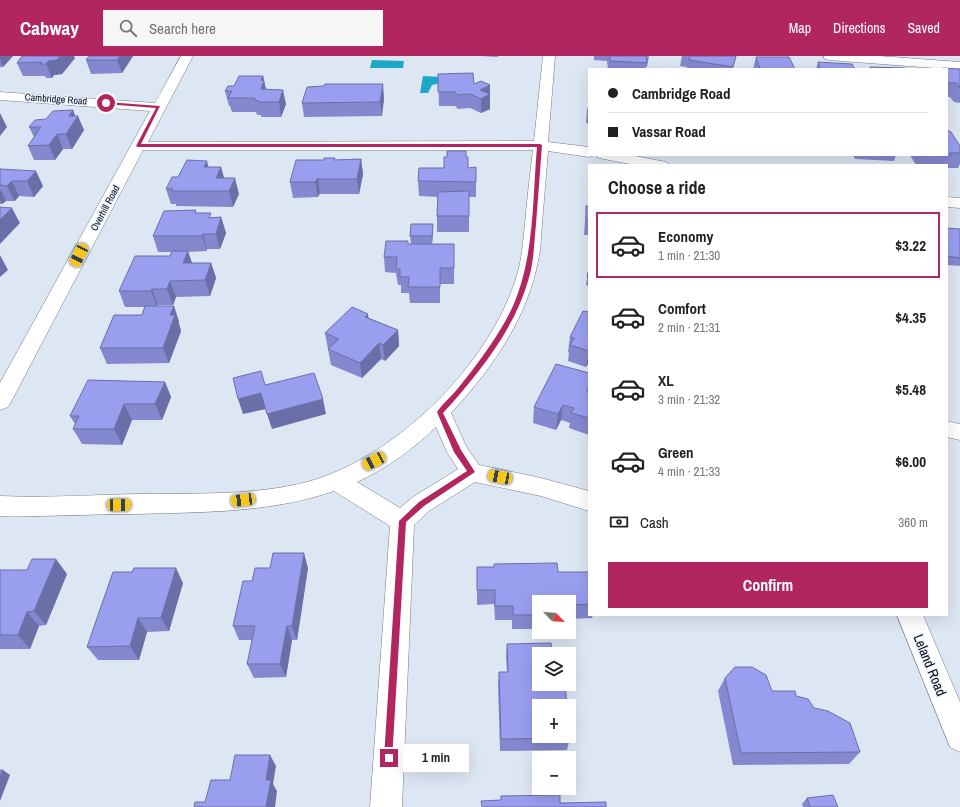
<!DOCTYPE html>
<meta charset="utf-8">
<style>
:root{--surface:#fff;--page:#f6f6f6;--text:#202124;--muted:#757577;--line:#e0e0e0;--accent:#b2265f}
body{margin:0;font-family:"Archivo Narrow",sans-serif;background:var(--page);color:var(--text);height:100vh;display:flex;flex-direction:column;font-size:15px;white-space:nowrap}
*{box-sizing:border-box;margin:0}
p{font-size:13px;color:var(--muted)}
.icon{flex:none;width:22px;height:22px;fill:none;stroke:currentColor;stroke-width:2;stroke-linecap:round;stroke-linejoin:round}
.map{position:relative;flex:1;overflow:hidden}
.panel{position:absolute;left:588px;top:108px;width:360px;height:452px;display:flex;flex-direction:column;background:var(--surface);border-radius:0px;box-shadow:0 4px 16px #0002}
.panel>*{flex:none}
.hud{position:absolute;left:588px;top:12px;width:360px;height:88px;border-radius:0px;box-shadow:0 4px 16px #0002;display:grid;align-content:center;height:88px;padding:0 20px;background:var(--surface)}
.needle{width:26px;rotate:114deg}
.buttons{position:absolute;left:532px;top:539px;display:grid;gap:8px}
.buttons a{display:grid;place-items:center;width:44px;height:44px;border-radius:0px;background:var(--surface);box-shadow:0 4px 16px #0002;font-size:20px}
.end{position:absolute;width:18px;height:18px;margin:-9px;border:5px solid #b2265f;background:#fff;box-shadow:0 0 0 2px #fff}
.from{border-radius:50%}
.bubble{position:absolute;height:28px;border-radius:0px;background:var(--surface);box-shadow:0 4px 16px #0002;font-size:13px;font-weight:700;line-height:28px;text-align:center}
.car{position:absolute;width:12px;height:24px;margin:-12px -6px;border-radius:5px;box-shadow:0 0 3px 1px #0007;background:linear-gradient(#f5c518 24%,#345 0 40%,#f5c518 0 76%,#345 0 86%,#f5c518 0)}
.hud b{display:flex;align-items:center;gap:14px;height:38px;font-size:15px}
.hud b+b{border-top:1px solid var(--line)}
.hud i{width:10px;height:10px;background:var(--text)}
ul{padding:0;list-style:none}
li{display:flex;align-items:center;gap:12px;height:66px;margin:0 8px 6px;padding:0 12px;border:2px solid transparent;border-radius:0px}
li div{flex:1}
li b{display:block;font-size:15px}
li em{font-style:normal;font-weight:700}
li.current{border-color:var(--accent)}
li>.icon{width:36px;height:36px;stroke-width:1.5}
h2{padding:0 20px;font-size:18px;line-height:48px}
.pay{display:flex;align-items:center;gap:10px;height:44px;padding:0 20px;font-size:15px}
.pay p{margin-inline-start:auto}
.cta{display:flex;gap:8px;margin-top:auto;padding:8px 20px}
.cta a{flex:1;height:46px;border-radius:0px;background:var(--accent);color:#fff;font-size:16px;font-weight:700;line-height:46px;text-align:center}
header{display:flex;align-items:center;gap:24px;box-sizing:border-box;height:56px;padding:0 20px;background:var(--accent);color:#fff}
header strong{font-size:19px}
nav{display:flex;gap:22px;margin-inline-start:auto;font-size:14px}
.search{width:280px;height:36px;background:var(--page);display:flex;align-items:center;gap:10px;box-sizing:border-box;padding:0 14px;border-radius:0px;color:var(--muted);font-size:15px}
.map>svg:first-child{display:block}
.water{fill:#1ea8c8}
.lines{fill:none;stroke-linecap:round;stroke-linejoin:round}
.minor-casing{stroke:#737b87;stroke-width:1}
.minor{fill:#fff;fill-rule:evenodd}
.wall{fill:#8488ce}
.shaded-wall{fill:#6b6fa7}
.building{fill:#999eef;stroke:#6b6fa7}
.route{fill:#b2265f}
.labels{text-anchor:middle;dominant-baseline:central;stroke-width:3;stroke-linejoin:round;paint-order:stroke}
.far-street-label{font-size:10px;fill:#0b0e12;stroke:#ecf3fe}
.near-street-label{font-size:14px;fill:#0b0e12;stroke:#ecf3fe}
</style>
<header>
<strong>Cabway</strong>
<div class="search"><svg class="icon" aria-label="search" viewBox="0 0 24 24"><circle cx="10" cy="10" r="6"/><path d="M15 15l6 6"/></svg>Search here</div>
<nav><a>Map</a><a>Directions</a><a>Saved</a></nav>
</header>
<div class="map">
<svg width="960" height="751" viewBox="0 0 960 751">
<rect width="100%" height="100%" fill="#dde6f3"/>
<!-- water -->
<path class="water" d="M372,4L404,5L403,12H370Z
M423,20L443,21L442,27L432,29L428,37H420Z"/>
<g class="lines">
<defs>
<path id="minor" d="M181,0H193L148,86L534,85L543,0H555L548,86L589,91V99H594L589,101L548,95C546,119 544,144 542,168C541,180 541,193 538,205C527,263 491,314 451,357L467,392L479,409L541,422L589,435V455L541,440L475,426L429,455L414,469L402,751H370L390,470L334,435C270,457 204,456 136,458C91,458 46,461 0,460V440C46,442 92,439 137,438C194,437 253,440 307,426C396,402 491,307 517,219C522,203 523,185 525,168C527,143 530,119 533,94H143L11,346L8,351L0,354V327L150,55L0,44V36L155,47ZM436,371L447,396L458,413L413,441L400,452L357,426C386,413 413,393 436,371Z
M823,0H879L960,6V14L829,4L825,3Z
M596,99H630L666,106L669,109H635L599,102Z
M947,141L960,142V152L947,151Z
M947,365L960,368V384L947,381Z
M897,559H923L960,646V696L950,691Z"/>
</defs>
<!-- minor casing -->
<use href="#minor" class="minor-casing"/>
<!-- minor -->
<use href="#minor" class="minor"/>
</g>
<!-- wall -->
<path class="wall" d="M0,0H13L3,11H0Z
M133,0L122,17L91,18L86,4Z
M481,0H498V1Z
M594,0H649L647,11H646V13H608L607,5L594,4Z
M682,0H736L733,13H687V11L680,10Z
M756,1L794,13H753Z
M75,2L62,18L54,19L52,22H46L45,20H23L17,7Z
M818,6L855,13H816Z
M943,12L960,13V47L954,46L950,41H947V13H942Z
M438,18L474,28L490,29V53L481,57L470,52L458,53L455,50H439Z
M263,20L266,33L286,48L281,61H261V59H257L256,56H232L230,50H229L225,35L234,30Z
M384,42L382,60L304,61L302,47Z
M589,50V68L586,67L587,53Z
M73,54L75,60L84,74L72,93H63L55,104H34L28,90L34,81L29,71L46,63Z
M960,90V108L958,112H947V109H916L910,99H947Z
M853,99H896L894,105L855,103Z
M466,101L468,112L476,111V141H469V176H437V160L438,141L419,140L418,125Z
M361,103L363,118L359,138H320V137L318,141L293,142L290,126L335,104Z
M209,111H221L224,122L239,138L233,151L176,150V148H171L166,133L178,121Z
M0,112L1,114L43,130L34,141L19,140L15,145H6L2,148H0Z
M586,150H589V179H584Z
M197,157L212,162L221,161L226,177L220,193H207V195L188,196L192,207H211L216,222L210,240L176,241L173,249H158L157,250H174L179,266V268L181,275L169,307L107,308L100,292L142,259L145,251H125L119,235L170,200L171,196H158L153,180Z
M947,172L960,173V210L947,209Z
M433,176L432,188H454V228H440V247H410L409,237H401V229H398L396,217L385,216L384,201L408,188H411L410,180Z
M588,216H589V230L586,229Z
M589,256V306L586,311L568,305L569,297L568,296L570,281Z
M369,262L398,274L399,290L385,305L381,303L362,322L331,309L325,277Z
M589,317V379L569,372L570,367L561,364L556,374L533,367L534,351Z
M165,326L171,341L162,364H132L122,389L82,388L73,373L75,368L70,360Z
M477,511L558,516H589V559H593L592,562L569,563V546H539V573H512V564H495L494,548L477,549Z
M308,512L297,584H292L286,621L254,622L247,608L253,584H239L233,570L252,525Z
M0,514L67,518L46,569L39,570L30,593H0Z
M183,527L169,575L147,576L139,604H98L87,591Z
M507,588L539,598L570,682L567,694L500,695L498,629L499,616H507L506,601Z
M725,622L772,635L796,640L814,652L860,696L849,708L733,709L718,635Z
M807,742L838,751H803L802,748Z"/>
<!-- shaded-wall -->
<path class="shaded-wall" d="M0,0H13L3,11L0,3Z
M60,0H74L75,2L62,18L54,19L52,22L46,8L48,5Z
M120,0H133L122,17L117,4Z
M263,20L267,39L264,47L261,33V24Z
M383,28L384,42L382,60L380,46Z
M490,29V53L481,57V43L480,34Z
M283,34L286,48L281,61L279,46Z
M73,54L76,63L78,60L84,74L72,93L66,78L69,60Z
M0,57L7,71L0,80Z
M57,78L63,93L55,104L49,89Z
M361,103L363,118L359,138L357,123Z
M207,105L211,120L204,111Z
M221,111L225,126L216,122Z
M36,115L43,130L34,141L27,125Z
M235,122L239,138L233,151L229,135Z
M318,122L320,137L318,141L315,126Z
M12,125L19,140L15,145L7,130Z
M0,133L6,145L2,148L0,144Z
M12,152L20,167L0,188V164Z
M221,161L226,177L220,193L216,178Z
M433,168V176L432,188V180Z
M203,178L207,193V195L202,180Z
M188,195L193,210L183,207Z
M0,199L8,214L0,221Z
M211,207L216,222L210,240L205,224Z
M170,225L176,241L173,249L167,233Z
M152,233L158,249L157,250L151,235Z
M174,250L179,266V268L181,275L169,307L163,292L170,259Z
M368,258L370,274L365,261Z
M398,274L399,290L385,305L383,289Z
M379,287L381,303L362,322L360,307Z
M589,294V306L586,311L589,295Z
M165,326L171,341L162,364L155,348Z
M261,337L266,353L243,358L238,343Z
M323,343L326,358L272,373L267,358Z
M124,348L132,364L122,389L114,373Z
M563,349L561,364L556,374L558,358Z
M304,497L308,512L297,584L292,570Z
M56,503L67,518L46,569L34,555Z
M176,512L183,527L169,575L161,562Z
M27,556L39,570L30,593L18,579Z
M138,562L147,576L139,604L130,590Z
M287,570L292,584L286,621L280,608Z
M270,699L276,710L273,728L277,735L275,751H266V724Z
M3,714L10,719L0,745V721Z"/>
<!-- building -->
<path class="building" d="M22,0H60L57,4L48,5L46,8H40L42,6L17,7Z
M89,0H120L117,4H86Z
M610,0H646L647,7L610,5Z
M690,0H736L733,11L689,4Z
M756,1H789L795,13H760Z
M818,6L852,8L855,13H820Z
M870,11L905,12L906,13H871Z
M943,12L960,13V32L957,27H947V13H943Z
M473,17L474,28L481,25L490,29L480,34L490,38L481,43L470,38L458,39L455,36H438V18Z
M239,20H263L261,24L264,25L261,33L283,34L279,46H258L259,45L254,44L255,42H228L232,35H225L228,30H234Z
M325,28H383L380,46L302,47L307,31L324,30Z
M73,54L69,60H78L66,78H57L49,89L28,90L41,71H29L35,64L46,63L53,55Z
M947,74L951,76L960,90V97H949L951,100H943V99H947Z
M447,95H466V101H468V112L476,111V126L418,125L419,112H444V101H447Z
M324,102H335L334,104L361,103L357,123H317L318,122L315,126H290L296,104H324Z
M187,104L207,105L204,111H221L216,122H235L229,135H172L173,133H166L172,121H178Z
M0,113L36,115L27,125H12L7,130L0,129Z
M469,135V160H437L438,136Z
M586,150H589V164H586Z
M0,151L12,152L0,164Z
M196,154L195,157H211L209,162L221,161L216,178H203L202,180H153L164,155Z
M411,168H433L432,180H410Z
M947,172L960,173V202L947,200Z
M386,185H408V188H454V212H440V231H408L409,221H400V213H396L397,201H384Z
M172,195H188L183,207H211L205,224L170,225L167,233H152L151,235H119L135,200H170Z
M588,216H589V221H587Z
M145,250H174L170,259H175L163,292H100L114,259H142Z
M352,251L368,258L365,261L398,274L383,289L379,287L360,307L328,293L339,283L325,277Z
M583,255L589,256V295L570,289L574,282L570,281Z
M556,308L589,317V330L587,335H589V362L571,357L574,352L563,349L558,358L534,351Z
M261,315L265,329L314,317L323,343L267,358L261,337L238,343L233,322Z
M88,324L165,326L155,348H124L114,373H73L79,360H70Z
M273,497H304L292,570H287L280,608H247L255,570H233L243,525H252L255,512H270Z
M32,503H56L34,555L27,556L18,579H0V514H27Z
M557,507L558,516H589V548L569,549V546H539V559H513V550H495V534H477V511H494V508Z
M134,512H176L161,562H138L130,590L87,591L113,516H132Z
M551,587L552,598H539V628H565L567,650H539V680H569V669L570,682L501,683L499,616H508L507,588Z
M735,611H752L766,619L772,635H795L796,640L808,643L814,652L828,655L850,667L860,696L741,697L725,622Z
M235,699H270L266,724H271L266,751H194L195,746H205L211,724H230Z
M0,714H3L0,721Z
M560,739V747L606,746V751H482L481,745L501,744V740Z
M833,739L838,751H810L807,742Z"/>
<!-- route -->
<path class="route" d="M106,46L160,50L141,88H540L542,89C540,116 538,142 536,168C534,187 534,207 528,225C514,274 477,320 443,357L461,394L475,416L424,450L406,466L392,705L389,707L386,705L384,702L399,465L419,446L467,415L454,396L437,356C443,347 452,340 459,331C476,310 493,287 506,264C535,212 532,148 537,91H138L136,90L156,52L105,48Z"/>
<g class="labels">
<!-- far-street labels -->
<g class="far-street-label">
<text transform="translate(56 43) rotate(4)">Cambridge Road</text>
<text transform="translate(105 152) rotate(-62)">Overhill Road</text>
</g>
<!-- near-street labels -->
<g class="near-street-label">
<text transform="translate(930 609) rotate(68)">Leland Road</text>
</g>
</g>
</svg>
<div class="buttons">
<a><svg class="needle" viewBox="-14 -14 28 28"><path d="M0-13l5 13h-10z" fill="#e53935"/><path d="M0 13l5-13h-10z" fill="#757577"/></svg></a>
<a><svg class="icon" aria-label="layers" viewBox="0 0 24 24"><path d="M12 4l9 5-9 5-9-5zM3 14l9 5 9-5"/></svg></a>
<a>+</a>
<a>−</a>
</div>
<i class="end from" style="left:106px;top:47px"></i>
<i class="end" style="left:389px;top:702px"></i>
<div class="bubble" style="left:403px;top:688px;width:66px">1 min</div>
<i class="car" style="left:79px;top:199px;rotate:207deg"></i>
<i class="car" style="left:374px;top:405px;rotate:243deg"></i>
<i class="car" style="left:500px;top:421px;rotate:281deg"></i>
<i class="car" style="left:243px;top:444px;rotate:263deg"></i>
<i class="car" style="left:119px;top:449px;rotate:89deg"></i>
<div class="hud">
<b><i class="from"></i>Cambridge Road</b>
<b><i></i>Vassar Road</b>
</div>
<section class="panel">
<h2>Choose a ride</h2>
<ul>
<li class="current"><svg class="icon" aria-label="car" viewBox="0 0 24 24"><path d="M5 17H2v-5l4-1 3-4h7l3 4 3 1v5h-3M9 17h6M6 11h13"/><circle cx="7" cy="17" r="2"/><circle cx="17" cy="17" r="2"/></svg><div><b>Economy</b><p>1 min · 21:30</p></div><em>$3.22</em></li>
<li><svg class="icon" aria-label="car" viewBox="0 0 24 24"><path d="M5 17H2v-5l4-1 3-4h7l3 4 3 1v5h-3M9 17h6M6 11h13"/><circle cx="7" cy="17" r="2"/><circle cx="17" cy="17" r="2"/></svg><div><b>Comfort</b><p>2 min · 21:31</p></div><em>$4.35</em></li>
<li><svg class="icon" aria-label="car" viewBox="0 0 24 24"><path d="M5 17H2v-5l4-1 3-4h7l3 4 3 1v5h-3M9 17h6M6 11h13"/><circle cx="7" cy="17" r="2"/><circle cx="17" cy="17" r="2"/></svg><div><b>XL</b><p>3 min · 21:32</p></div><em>$5.48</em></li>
<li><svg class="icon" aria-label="car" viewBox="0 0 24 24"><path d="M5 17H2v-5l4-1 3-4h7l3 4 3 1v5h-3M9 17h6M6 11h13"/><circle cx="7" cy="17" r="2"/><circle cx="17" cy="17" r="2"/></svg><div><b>Green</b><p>4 min · 21:33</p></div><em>$6.00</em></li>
</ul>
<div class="pay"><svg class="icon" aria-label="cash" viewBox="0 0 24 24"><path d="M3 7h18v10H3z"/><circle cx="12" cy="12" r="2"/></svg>Cash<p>360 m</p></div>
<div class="cta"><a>Confirm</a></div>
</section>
</div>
